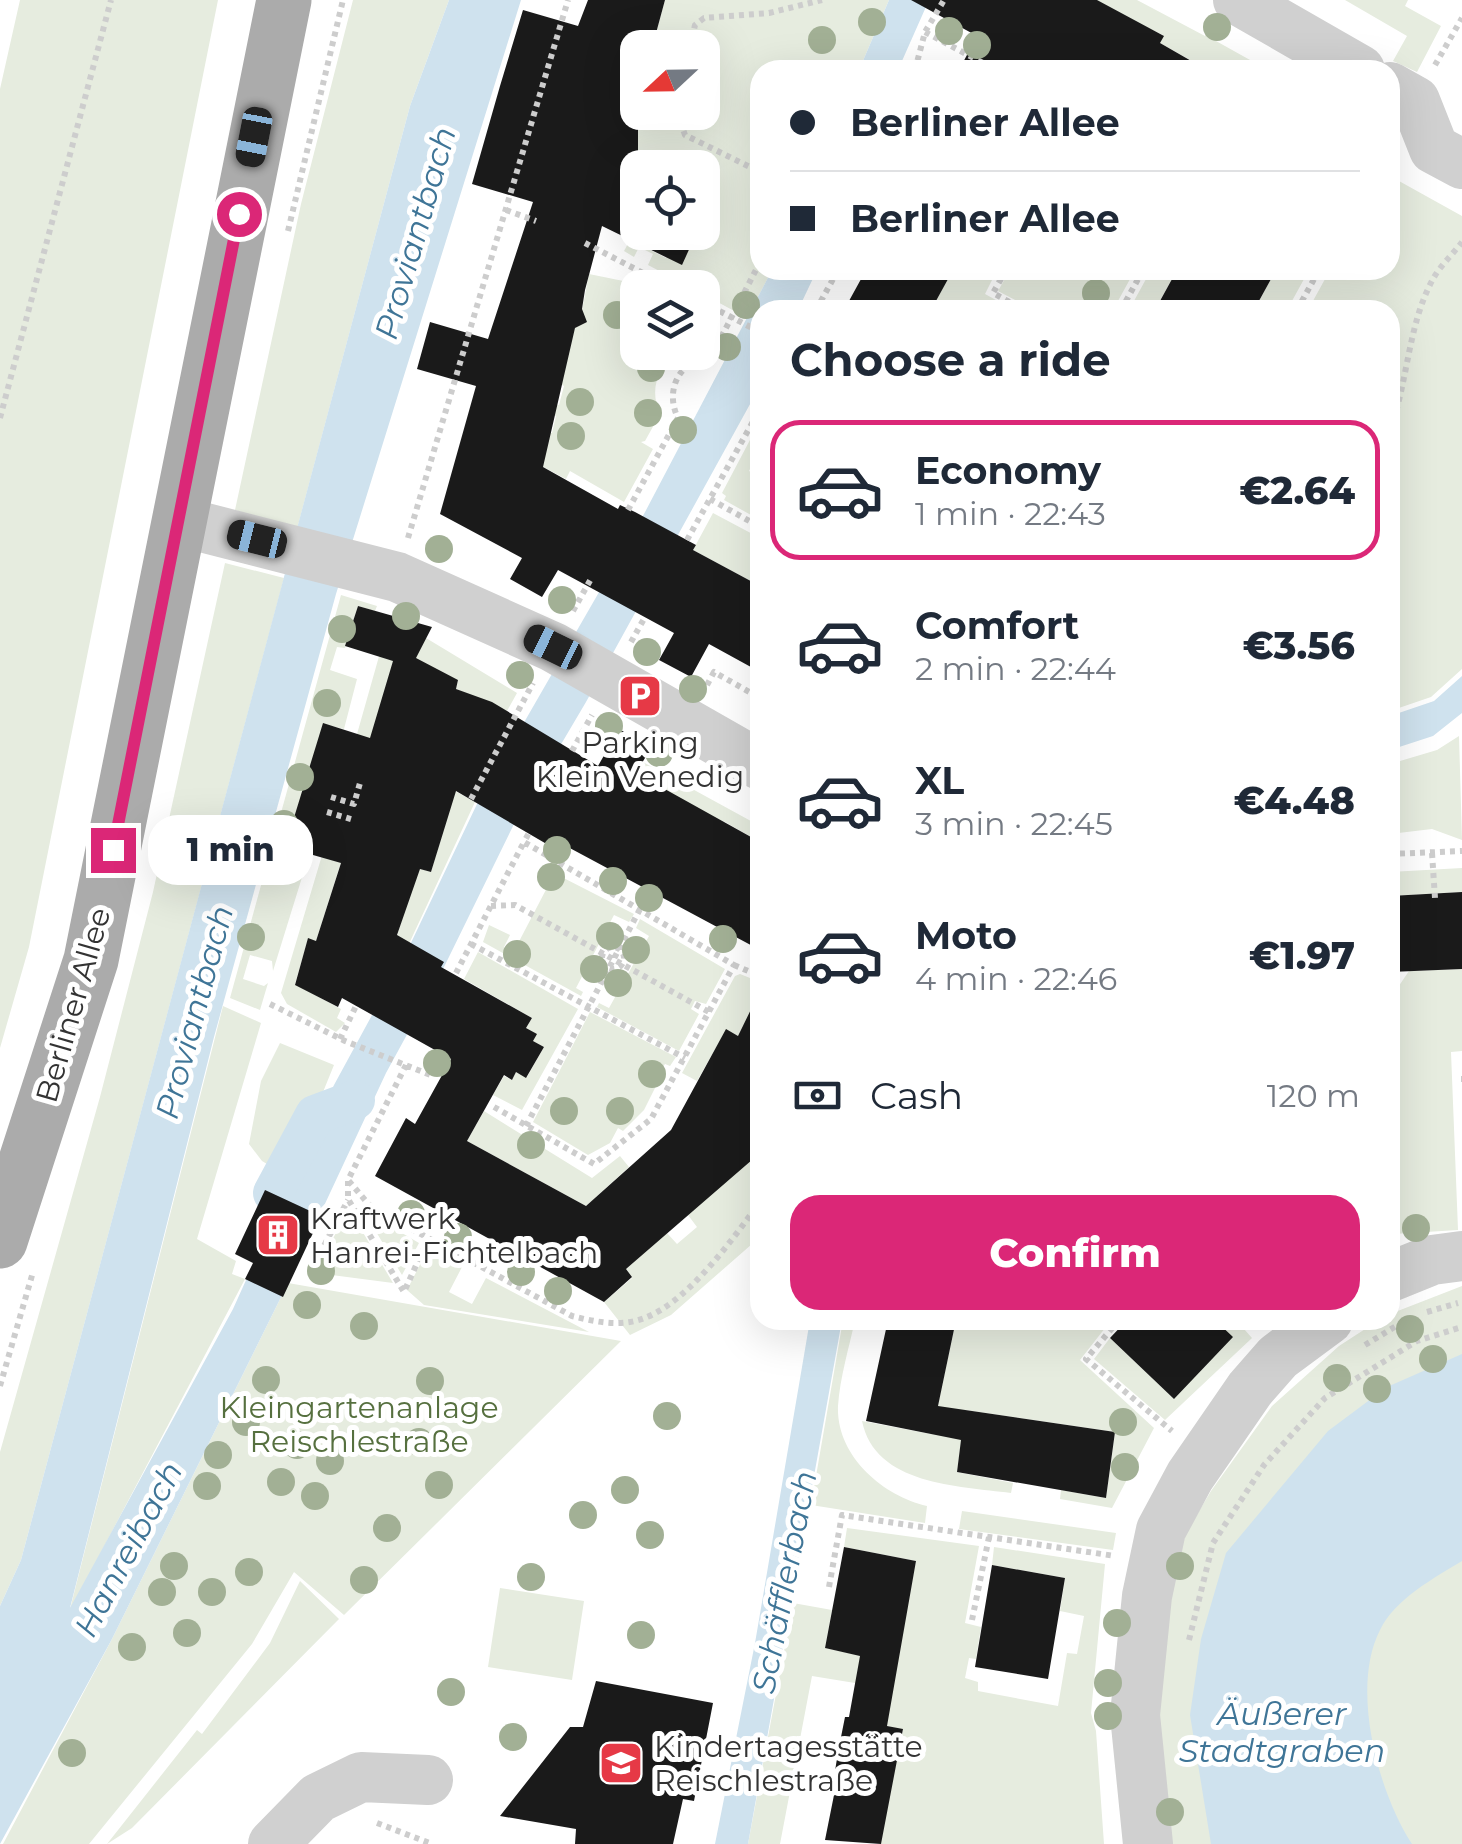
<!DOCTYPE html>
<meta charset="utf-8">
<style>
:root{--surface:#fff;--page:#f6f6f7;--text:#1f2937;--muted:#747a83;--line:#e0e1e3;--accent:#db2777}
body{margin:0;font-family:Montserrat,sans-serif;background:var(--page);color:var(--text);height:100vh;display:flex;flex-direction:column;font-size:38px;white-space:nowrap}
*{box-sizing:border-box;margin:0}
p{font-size:32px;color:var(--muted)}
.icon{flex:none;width:55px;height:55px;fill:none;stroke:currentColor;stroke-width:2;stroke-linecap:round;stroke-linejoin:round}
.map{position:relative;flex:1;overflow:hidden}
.panel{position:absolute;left:750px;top:300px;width:650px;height:1030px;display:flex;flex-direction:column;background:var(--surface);border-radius:30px;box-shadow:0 10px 40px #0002}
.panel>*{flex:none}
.guide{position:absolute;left:750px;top:60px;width:650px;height:220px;border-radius:30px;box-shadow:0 10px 40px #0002;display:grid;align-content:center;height:220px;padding:0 40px;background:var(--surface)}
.needle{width:65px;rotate:248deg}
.fabs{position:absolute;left:620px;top:30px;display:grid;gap:20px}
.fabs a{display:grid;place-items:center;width:100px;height:100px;border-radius:20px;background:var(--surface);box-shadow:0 10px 40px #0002;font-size:50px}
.end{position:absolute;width:45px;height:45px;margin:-22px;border:12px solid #db2777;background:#fff;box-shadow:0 0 0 5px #fff}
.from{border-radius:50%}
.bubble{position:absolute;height:70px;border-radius:30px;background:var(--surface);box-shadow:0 10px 40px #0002;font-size:32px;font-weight:800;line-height:70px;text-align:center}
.car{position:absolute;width:30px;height:60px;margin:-30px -15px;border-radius:12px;box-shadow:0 0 8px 2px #0007;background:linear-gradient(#222 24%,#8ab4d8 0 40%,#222 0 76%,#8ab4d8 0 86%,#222 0)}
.guide b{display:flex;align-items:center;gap:35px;height:95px;font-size:38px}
.guide b+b{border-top:2px solid var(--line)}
.guide i{width:25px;height:25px;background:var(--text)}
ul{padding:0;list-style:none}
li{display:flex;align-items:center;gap:30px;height:140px;margin:0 20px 15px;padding:0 20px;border:5px solid transparent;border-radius:30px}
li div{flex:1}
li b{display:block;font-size:38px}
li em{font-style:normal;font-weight:800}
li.selected{border-color:var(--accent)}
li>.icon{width:90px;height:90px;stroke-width:1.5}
h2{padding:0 40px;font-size:45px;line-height:120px}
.pay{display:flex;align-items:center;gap:25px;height:110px;padding:0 40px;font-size:38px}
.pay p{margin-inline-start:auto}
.action{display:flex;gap:20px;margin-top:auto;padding:20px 40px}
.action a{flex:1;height:115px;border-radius:30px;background:var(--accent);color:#fff;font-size:40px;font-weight:800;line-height:115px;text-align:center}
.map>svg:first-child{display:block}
.green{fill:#e6ecdf}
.water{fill:#cfe2ee}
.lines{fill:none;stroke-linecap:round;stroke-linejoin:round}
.canal{stroke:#cfe2ee;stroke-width:40}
.building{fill:#1a1a1a}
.path{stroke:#cdcdcd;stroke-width:6;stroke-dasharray:5 5;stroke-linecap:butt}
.minor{stroke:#d0d0d0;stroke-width:50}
.major{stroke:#ababab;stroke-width:55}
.tree{fill:#a2b095}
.route{stroke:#db2777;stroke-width:12}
.labels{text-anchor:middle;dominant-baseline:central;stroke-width:10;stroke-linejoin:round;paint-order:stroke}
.poi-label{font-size:30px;fill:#333;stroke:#fff;text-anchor:start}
.street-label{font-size:30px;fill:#333;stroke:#fff}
.park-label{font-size:30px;fill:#56703f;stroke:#fff}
.water-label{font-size:32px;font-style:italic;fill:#3f7597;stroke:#fff}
</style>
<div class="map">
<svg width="1462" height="1844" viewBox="0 0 1462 1844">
<rect width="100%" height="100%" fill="#fff"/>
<!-- green -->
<path class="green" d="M20,0H218L29,947L0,1048V89Z
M353,0H449L410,106L297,529L235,510L301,204Z
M665,0H889L859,70H760V270H772L747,318L703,294L702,288L690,287L648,265L653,254L639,247L634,257L624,251L630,240L666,258L670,250L689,245L699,249L711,226L703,220L708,209L703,206L702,168L676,167L644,150L639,159L613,143L638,112H702V48L652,47Z
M1088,0H1137L1205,36L1220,8L1230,13L1216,41L1268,70H1208L1160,43L1163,35Z
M1345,0H1408L1405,6L1441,26L1417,72L1393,61L1407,36Z
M1390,176L1462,216V669L1431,697L1390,711V310H1308L1330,270H1390Z
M952,270H997L985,294L1014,310H931Z
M1010,270H1135L1113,310H1034L998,291Z
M1151,270L1176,272L1158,304L1167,310H1129Z
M1270,270H1309L1287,310H1241L1255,309L1274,273Z
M589,274L638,284L642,277L662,287L638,288V352L681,353C657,366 649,389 660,414L645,441L641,442L653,449L624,502L570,471L566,479L534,462L542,432L552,433L556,416L547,413L549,403L559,405L564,386L557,382L575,328L585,321L582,310Z
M760,421V450L749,471L760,477V520L724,500L726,496L722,493Z
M713,513L760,538V586L693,550Z
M225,563L284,578L21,1560L0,1606V1452L100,1097L153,892Z
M341,595L377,606L375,611L358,606L345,648L337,647L330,670L357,679L344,729L323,724L310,827L288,821L281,846L303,852L312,845L273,971L272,961L250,955L243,979L264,986L268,983L260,1010L230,998Z
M389,621L426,638L517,693L507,711L456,689L458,680L360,777L346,773Z
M1459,736L1462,840L1432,829L1390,834V764L1437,750Z
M643,762L760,826V842L725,822L631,784Z
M455,791L475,802L407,948L395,942L418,868L431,872Z
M331,825L351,831L316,941L308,939L295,984L341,1009L337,1018L345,1023L336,1032L287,1004L281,993Z
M1462,868V892L1390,896V872Z
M546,869L634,914L629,922L614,915L576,988L583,992L581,996L483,942L489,925L510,935L504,947L513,953L550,882L542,877Z
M640,919L725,969L706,1004L695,1001L691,1009L699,1014L679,1051L597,1007L599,1003L609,1008L649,936L636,928Z
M478,952L578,1009L522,1110L493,1095L504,1076L512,1080L516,1072L527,1077L544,1047L533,1041L536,1034L526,1028L532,1018L464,979Z
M1462,969V1051L1451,1052L1458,1230L1394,1234L1390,1221V999L1409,971Z
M740,974L760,982V1035L743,1026L738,1036L726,1030L697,1081L682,1073L735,976Z
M223,1006L261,1023L197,1239L236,1261L232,1274L245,1279L69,1613Z
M590,1012L676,1057L670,1066L665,1064L654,1081L657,1084L644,1110L623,1131L618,1128L610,1143L588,1155L533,1122Z
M280,1043L334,1065L323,1092L310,1104L277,1170L262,1161L249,1144L261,1081Z
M484,1111L592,1178L620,1156L629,1167L586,1206L467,1141Z
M760,1140V1237L671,1315L630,1335L604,1302L632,1278L626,1269L667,1233L677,1244L697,1227L688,1215Z
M349,1209L393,1283L324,1274L319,1264Z
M363,1210L419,1243L402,1275Z
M428,1249L462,1267L449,1292L472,1304L486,1278L589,1332L424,1305L407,1290Z
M288,1283L621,1341L344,1615L294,1572L252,1644L89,1844H3L112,1639Z
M1462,1286V1844H1160L1149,1714L1166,1597L1186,1533L1211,1491L1272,1406L1339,1346L1379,1320H1390V1314Z
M843,1320H855C849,1348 840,1377 838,1406C836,1456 883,1496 927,1506L925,1523L811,1505Z
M956,1320H1105L1109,1323L1080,1360L1154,1428L1112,1508L1060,1499L1061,1490L1106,1498L1115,1432L965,1410L936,1414Z
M1215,1320H1236L1252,1338L1165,1420L1094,1359L1110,1338L1174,1399Z
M862,1421L931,1434L962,1435L957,1472L1013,1483L1011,1493C958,1486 875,1485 862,1421Z
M962,1511L1116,1533L1113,1550L959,1529Z
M847,1528L979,1546L965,1623L981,1627L976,1659L969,1658L965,1678L978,1682V1691L1058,1706L1067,1653L1077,1654L1084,1616L1060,1611L1065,1578L992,1565L994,1547L1105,1564L1091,1713L1096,1731L1104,1844H881L885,1795L889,1796L903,1730L887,1726L855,1683L812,1676L780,1844H748L793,1603L832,1610L825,1648L896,1663L916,1561L844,1547Z
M300,1581L339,1619L132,1828L107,1844L197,1730L202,1734L270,1643Z
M500,1588L584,1601L572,1680L488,1667Z"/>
<!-- water -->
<path class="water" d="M449,0H521L336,594L214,1037L70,1608L233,1309L334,1085L409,947L477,804L644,514L772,270H817L798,310H760V386L586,702L514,824L445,965L386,1073L288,1283L112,1639L0,1844V1606L21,1560L410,106Z
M889,0H929L898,70H859Z
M1462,676V713L1433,736L1390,750V716L1434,701Z
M810,1320H842L748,1844H715L755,1643Z
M1462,1354V1561C1434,1578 1395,1599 1380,1630C1350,1688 1378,1792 1412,1844H1211L1190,1715L1201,1639L1226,1553L1328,1431L1387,1387Z"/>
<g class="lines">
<!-- canal -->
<path class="canal" d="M273,1193L315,1115L355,1100"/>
</g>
<!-- building -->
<path class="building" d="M588,0H665L652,48H638V232H697L682,265L602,226L585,290L582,309L587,322L575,328L543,467L618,509L620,505L635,512L696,545L693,550L760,586V672L709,644L691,677L659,660L674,633L558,570L542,597L510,579L522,558L440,514L476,386L417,369L430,322L488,339L533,202L472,184L500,86L523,10L578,26Z
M911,0H1097L1164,36L1160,43L1207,70H959L977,36Z
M866,270H953L931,310H844Z
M1177,270H1276L1254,310H1155Z
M358,606L432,627L416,658L458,680L456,689L492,702L598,766L619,729L651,748L636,773L760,842V950L566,846L562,853L456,791L431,872L420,869L397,935L444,962L441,967L532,1018L526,1028L537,1034L533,1041L544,1047L526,1078L516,1072L512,1080L504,1075L467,1141L586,1206L671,1130L726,1029L738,1036L760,991V1153L626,1269L632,1277L604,1302L375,1176L406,1118L415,1124L451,1059L342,998L338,1007L295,985L308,938L316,941L341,863L285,847L323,723L370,738L393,661L345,646Z
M1462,892V969L1390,972V896Z
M265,1190L321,1216L283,1297L245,1279L253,1263L235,1254Z
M888,1320H956L938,1406L1115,1432L1106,1498L957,1472L961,1440L866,1421Z
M1127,1320H1215L1233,1337L1174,1399L1110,1338Z
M844,1547L916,1561L887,1726L903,1729L881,1844L825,1840L836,1785L833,1784L838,1752L845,1717H849L860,1656L825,1648Z
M992,1565L1065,1578L1048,1679L975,1667Z
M596,1681L713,1703L694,1801L683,1799L673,1844H575L576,1829L500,1816L570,1727H583Z"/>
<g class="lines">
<!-- path -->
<path class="path" d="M925,32L996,70
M690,48L695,25L704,18L769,13L822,0
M1435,65L1462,18
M915,70L925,32L944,0
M677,112L685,135L760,172
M506,210L536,221
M288,231L343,0
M585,243L672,288
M1006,270L993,293L1024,310
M702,302L760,332
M625,307L636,270
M816,310L838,270
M1121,310L1143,270
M1297,310L1319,270
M0,418L111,0
M1390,430C1408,382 1408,324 1433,279C1440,266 1453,254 1462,242
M710,499L760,527
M628,510L678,418C664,390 680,359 711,357L760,262
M408,538L568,0
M687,540L760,409
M573,611L592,577
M631,642L645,617
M707,685L714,672L760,698
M572,751L592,715
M331,797L354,804L360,783L364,784
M471,799L533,683
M327,812L354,820
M1432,853L1435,898
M1390,854L1462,851
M491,906L515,905L709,1012
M471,944L685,1058
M602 958a11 11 0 1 1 22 0a11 11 0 1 1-22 0Z
M734,965L760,976
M456,973L524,842
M270,1004L345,1041L433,1076
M340,1039L356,1006
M406,1065L348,1180L371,1207L572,1316C592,1321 614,1326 635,1321C683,1310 731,1241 760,1202
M1461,1079H1462
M494,1107L594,1164L651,1119L734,965L524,842L530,831
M526,1126L640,909
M348,1181V1199L404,1292L428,1239
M315,1263L348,1200
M1427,1312L1458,1303
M1119,1320L1086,1359L1172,1431
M1365,1345L1406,1320
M0,1386L33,1272
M829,1587L842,1515L1115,1556
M972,1620L989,1537
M1189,1640L1213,1543L1264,1465L1325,1398L1417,1341L1462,1327
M377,1823L432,1844"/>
<!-- minor -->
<path class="minor" d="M1238,0L1360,70
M1390,87L1415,101L1434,149L1462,164
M178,521L397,577L553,647L760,765
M1390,1277L1432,1260L1462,1256
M273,1844L318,1798L361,1777L428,1780
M1148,1844L1135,1715L1147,1596L1161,1530L1190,1476L1250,1389L1278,1357L1328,1320"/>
<!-- major -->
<path class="major" d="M0,1241L91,960L284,0"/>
</g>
<!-- trees -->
<g class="tree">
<circle cx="872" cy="22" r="14"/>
<circle cx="1217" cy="27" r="14"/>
<circle cx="949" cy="31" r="14"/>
<circle cx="822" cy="40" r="14"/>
<circle cx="977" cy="45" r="14"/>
<circle cx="1096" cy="293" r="14"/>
<circle cx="746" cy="305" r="14"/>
<circle cx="617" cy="315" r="14"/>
<circle cx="727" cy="347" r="14"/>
<circle cx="651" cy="368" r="14"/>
<circle cx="580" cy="402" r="14"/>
<circle cx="648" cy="413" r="14"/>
<circle cx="683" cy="430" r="14"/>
<circle cx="571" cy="436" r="14"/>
<circle cx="439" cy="549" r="14"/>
<circle cx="562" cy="600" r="14"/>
<circle cx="406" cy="616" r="14"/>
<circle cx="342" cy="629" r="14"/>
<circle cx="647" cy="652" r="14"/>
<circle cx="520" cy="675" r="14"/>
<circle cx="693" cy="689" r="14"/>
<circle cx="327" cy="703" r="14"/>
<circle cx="609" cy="726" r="14"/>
<circle cx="659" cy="753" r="14"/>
<circle cx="300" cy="777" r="14"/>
<circle cx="284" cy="824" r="14"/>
<circle cx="557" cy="850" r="14"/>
<circle cx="271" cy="868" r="14"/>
<circle cx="551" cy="877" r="14"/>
<circle cx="613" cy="881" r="14"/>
<circle cx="649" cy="898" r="14"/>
<circle cx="610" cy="936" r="14"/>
<circle cx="251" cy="937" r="14"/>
<circle cx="723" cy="939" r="14"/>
<circle cx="636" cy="950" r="14"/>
<circle cx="517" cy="954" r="14"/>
<circle cx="594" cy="969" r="14"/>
<circle cx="618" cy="983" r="14"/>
<circle cx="437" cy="1063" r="14"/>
<circle cx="652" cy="1074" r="14"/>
<circle cx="564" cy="1111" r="14"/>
<circle cx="620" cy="1111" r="14"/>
<circle cx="531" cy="1145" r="14"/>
<circle cx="411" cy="1214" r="14"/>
<circle cx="1416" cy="1228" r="14"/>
<circle cx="458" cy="1237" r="14"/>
<circle cx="321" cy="1271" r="14"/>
<circle cx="521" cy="1272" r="14"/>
<circle cx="558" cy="1291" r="14"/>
<circle cx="307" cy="1305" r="14"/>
<circle cx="364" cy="1326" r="14"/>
<circle cx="1410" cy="1329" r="14"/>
<circle cx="1433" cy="1359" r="14"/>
<circle cx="1337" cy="1378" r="14"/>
<circle cx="266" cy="1380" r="14"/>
<circle cx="430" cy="1381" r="14"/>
<circle cx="1377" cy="1389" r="14"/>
<circle cx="667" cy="1416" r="14"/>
<circle cx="246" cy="1422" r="14"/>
<circle cx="1123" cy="1422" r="14"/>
<circle cx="419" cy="1442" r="14"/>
<circle cx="297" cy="1445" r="14"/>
<circle cx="218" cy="1455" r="14"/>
<circle cx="330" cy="1461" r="14"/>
<circle cx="1125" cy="1467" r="14"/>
<circle cx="281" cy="1482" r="14"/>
<circle cx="439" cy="1485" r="14"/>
<circle cx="207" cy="1486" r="14"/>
<circle cx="625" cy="1490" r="14"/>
<circle cx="315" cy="1496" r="14"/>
<circle cx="583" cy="1515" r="14"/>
<circle cx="387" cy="1528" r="14"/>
<circle cx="650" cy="1535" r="14"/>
<circle cx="174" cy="1566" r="14"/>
<circle cx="1180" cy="1566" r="14"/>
<circle cx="249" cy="1572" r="14"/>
<circle cx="531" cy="1577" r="14"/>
<circle cx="364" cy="1580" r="14"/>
<circle cx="162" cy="1592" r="14"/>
<circle cx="212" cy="1592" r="14"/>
<circle cx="1117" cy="1623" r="14"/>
<circle cx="187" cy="1633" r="14"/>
<circle cx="641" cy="1635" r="14"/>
<circle cx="132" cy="1647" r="14"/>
<circle cx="1108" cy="1683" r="14"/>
<circle cx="451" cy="1692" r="14"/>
<circle cx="1108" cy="1716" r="14"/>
<circle cx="513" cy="1737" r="14"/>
<circle cx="72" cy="1753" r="14"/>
<circle cx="1170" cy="1812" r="14"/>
</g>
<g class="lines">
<!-- route -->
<path class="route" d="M113,850L239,214"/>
</g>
<!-- icons -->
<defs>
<symbol id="parking-square" viewBox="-11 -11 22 22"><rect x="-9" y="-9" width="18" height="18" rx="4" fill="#e63946" stroke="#fff"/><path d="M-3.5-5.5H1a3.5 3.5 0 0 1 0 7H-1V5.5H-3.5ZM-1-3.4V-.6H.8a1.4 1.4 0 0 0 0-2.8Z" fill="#fff"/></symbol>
<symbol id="building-square" viewBox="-11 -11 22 22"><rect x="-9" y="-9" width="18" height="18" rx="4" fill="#e63946" stroke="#fff"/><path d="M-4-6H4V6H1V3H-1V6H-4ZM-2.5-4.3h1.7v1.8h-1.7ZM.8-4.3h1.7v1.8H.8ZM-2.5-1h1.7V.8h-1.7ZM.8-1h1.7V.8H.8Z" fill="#fff"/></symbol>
<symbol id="school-square" viewBox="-11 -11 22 22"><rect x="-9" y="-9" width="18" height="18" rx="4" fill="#e63946" stroke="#fff"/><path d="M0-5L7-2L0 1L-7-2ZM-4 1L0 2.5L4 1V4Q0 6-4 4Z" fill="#fff"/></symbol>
</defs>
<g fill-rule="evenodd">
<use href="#parking-square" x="615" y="671" width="50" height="50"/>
<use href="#building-square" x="253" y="1210" width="50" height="50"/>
<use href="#school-square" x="596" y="1738" width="50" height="50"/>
</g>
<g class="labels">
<!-- poi labels -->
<g class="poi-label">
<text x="640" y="742" text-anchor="middle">Parking<tspan x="640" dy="34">Klein Venedig</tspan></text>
<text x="310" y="1218">Kraftwerk<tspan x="310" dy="34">Hanrei-Fichtelbach</tspan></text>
<text x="654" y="1746">Kindertagesstätte<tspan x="654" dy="34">Reischlestraße</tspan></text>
</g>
<!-- street labels -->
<g class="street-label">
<text transform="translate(73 1005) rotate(-74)">Berliner Allee</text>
</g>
<!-- park labels -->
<g class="park-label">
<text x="359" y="1407">Kleingartenanlage<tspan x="359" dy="34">Reischlestraße</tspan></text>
</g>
<!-- water labels -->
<g class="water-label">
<text transform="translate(415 233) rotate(-74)">Proviantbach</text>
<text transform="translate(194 1012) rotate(-75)">Proviantbach</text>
<text transform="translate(128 1549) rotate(-62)">Hanreibach</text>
<text transform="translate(784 1582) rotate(-79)">Schäfflerbach</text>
<text x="1282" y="1713">Äußerer<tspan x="1282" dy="37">Stadtgraben</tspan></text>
</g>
</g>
</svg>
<div class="fabs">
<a><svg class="needle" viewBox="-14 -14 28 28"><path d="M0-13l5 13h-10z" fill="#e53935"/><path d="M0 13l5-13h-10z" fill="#747a83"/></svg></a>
<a><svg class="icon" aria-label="locate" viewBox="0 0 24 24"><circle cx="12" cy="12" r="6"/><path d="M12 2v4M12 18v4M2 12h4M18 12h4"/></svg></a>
<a><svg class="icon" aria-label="layers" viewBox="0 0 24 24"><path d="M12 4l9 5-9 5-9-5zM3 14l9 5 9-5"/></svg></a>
</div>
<i class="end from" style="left:239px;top:214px"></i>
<i class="end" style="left:113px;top:850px"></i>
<div class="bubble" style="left:148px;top:815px;width:165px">1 min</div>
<i class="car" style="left:254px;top:137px;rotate:191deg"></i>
<i class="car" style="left:257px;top:539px;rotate:284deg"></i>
<i class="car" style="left:553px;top:647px;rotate:296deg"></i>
<div class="guide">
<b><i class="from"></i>Berliner Allee</b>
<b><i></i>Berliner Allee</b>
</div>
<section class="panel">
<h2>Choose a ride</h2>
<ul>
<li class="selected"><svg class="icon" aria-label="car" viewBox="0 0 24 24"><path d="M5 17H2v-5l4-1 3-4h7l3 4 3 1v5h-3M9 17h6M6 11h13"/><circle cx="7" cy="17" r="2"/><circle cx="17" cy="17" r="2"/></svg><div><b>Economy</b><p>1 min · 22:43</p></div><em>€2.64</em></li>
<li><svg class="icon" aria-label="car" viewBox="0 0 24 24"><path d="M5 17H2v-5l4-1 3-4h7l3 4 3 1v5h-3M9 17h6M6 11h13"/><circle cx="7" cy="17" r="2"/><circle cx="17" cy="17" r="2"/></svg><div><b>Comfort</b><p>2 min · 22:44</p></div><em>€3.56</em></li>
<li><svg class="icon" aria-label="car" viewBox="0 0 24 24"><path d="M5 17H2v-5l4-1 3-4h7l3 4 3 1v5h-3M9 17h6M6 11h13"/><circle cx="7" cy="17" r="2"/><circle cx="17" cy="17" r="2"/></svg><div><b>XL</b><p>3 min · 22:45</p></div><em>€4.48</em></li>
<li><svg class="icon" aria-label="car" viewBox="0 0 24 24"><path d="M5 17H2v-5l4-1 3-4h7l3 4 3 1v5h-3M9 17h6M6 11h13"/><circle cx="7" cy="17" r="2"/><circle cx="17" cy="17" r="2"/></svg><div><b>Moto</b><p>4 min · 22:46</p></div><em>€1.97</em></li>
</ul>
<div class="pay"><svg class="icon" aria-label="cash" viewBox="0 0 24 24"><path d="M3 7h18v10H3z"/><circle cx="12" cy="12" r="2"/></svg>Cash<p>120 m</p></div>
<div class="action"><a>Confirm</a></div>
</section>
</div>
